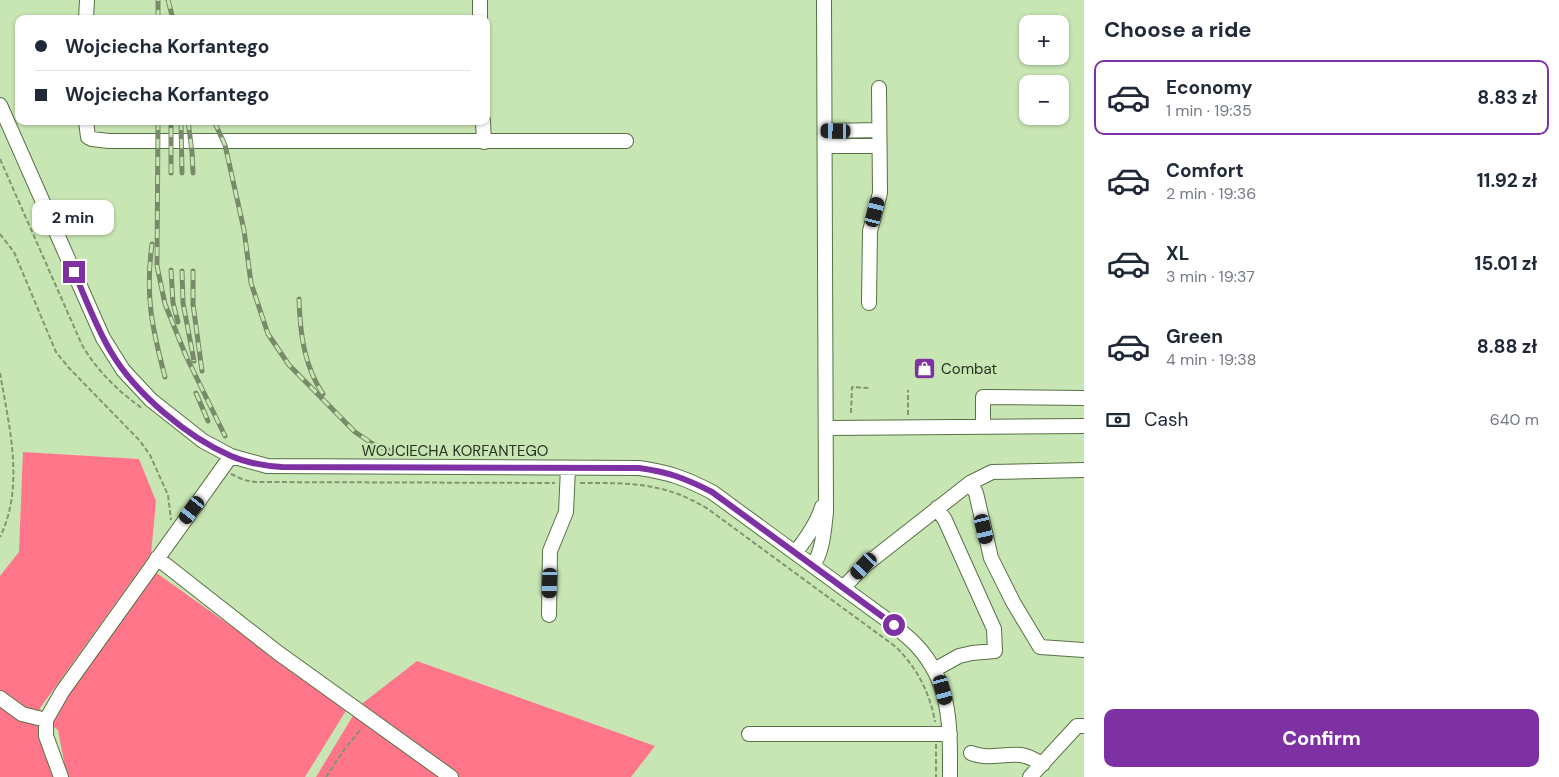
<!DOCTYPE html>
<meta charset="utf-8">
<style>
:root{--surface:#fff;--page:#f2f2f3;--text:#1f2937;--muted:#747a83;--line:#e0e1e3;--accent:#7d31a2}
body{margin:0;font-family:"DM Sans",sans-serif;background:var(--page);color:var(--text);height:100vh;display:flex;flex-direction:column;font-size:19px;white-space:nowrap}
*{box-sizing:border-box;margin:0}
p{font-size:16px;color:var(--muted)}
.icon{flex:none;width:28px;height:28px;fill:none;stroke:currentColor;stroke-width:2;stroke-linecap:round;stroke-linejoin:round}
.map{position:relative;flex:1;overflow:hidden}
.drawer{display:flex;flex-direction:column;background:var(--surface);width:475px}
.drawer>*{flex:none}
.top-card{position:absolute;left:15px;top:15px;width:475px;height:110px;border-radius:10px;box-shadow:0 1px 4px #0004;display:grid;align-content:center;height:110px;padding:0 20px;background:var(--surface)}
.fabs{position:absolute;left:1019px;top:15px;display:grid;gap:10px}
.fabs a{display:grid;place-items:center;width:50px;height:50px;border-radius:10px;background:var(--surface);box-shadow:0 1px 4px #0004;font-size:25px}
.end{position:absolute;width:22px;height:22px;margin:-11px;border:6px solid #7d31a2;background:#fff;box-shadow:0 0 0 2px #fff}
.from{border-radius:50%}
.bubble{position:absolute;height:35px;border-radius:10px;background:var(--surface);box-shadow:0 1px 4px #0004;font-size:16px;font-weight:700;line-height:35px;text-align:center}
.car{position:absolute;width:15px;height:30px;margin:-15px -8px;border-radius:6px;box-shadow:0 0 4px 1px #0007;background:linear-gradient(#222 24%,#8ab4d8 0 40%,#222 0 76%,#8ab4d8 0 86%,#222 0)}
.top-card b{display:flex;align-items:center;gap:18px;height:48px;font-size:19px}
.top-card b+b{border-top:1px solid var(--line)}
.top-card i{width:12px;height:12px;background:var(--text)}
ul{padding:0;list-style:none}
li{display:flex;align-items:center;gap:15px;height:75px;margin:0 10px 8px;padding:0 10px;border:2px solid transparent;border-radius:10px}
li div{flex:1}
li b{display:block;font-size:19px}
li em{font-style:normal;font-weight:700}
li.selected{border-color:var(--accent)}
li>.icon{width:45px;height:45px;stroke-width:1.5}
h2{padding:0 20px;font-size:22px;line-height:60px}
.pay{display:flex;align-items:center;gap:12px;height:55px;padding:0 20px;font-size:19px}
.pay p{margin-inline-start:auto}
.primary-button{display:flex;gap:10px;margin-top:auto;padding:10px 20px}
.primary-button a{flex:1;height:58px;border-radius:10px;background:var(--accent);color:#fff;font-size:20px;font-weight:700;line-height:58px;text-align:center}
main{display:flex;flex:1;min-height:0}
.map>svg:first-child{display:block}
.forest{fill:#ff768b}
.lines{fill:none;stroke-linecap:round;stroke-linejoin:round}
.minor-casing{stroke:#577144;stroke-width:16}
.path{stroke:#809571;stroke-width:2;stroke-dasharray:5 2.5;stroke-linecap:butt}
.minor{stroke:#fff;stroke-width:14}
.rail-casing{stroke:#778b68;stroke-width:5}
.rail{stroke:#c8e6b3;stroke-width:3;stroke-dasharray:9;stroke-linecap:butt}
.route{stroke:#7d31a2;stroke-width:6}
.labels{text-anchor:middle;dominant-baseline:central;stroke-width:4.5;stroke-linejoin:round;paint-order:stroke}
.poi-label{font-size:15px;fill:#293421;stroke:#c8e6b3;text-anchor:start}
.street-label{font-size:15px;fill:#293421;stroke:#c8e6b3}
</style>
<main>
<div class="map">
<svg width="1084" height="777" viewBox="0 0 1084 777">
<rect width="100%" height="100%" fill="#c8e6b3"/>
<!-- forest -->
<path class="forest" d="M23,452L139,459L156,501L151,554L40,708L56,777H0V576L19,552Z
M151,569L347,709L305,777H67L58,730L45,720Z
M417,661L655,746L631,777H454L359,706Z
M354,714L443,777H316Z"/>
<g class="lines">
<defs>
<path id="minor" d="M480,0V19
M86,19L87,0
M0,105L103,338L123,370L151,400L203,441L231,456L267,466L639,468C668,472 685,478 712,492L894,625C901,632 910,638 917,646C952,684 950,728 950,777
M86,121L88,137L92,139L109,141H626
M483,121L484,142
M825,131L879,130
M825,146H879
M869,303L870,231L880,193L879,88
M983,426V397L1084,398
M827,428L1084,426
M970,483L976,493L991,558L1013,602L1040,647L1084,650
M795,553C806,539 817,524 822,507
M157,558L277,652L451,777
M813,566C823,550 824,530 826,512L824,0
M843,588L864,566L970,483L992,472L1084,470
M549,615L550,551L566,512L568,468
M934,670L959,656L972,653L995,651L994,629L945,520L937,508
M0,698L22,714L46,720
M749,734H950
M971,753C988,760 1004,753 1021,755C1029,756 1036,761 1043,764
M61,777L46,736V720L62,692L231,456
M1030,777L1077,726H1084"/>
</defs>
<!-- minor casing -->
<use href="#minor" class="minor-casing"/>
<!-- path -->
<path class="path" d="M0,159L82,345C98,372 118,391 143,409
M0,234L14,252L56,352L69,368L140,441L150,455L168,495L171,520
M0,373C9,426 25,486 0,537
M851,413L852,387L870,388
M908,415V390
M231,474L244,480L255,482L555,483
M580,483C630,483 664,482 708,509L896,647C917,668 930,693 935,722
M936,744V777
M326,777L344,750L362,728"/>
<!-- minor -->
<use href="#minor" class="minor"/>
<defs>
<path id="rail" d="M168,0L173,19
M158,19V0
M158,121L157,266L165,304L186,356L225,436
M181,121L182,173
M188,121L192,152L193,173
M214,121L225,145L244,230L251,283L268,334L289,365L355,432L373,444L391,451
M171,173V121
M152,244C145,296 152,328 165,377
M171,270L173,303L178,322
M182,271L183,303L194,361
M193,271V304L202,371
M299,299C300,333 304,366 323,394
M196,393L208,421"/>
</defs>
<!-- rail casing -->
<use href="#rail" class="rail-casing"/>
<!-- rail -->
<use href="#rail" class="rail"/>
</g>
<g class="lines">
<!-- route -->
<path class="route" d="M74,272C86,299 96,327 111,352C135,393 187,437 231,456C247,463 265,466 282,467L639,468C668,472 685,478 712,492L894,625"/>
</g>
<!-- icons -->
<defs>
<symbol id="shop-square" viewBox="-11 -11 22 22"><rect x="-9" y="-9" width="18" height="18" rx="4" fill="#7d31a2" stroke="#c8e6b3"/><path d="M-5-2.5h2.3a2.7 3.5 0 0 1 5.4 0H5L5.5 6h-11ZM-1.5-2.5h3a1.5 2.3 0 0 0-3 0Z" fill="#fff"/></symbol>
</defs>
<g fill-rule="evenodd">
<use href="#shop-square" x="912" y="356" width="25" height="25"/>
</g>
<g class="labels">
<!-- poi labels -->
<g class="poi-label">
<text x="941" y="369">Combat</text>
</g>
<!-- street labels -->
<g class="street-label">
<text x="455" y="451">WOJCIECHA KORFANTEGO</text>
</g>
</g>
</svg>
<div class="fabs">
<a>+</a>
<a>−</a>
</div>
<i class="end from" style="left:894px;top:625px"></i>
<i class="end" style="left:74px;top:272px"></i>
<div class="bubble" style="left:32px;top:200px;width:82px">2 min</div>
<i class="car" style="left:836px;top:131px;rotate:271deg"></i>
<i class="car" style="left:875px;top:212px;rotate:14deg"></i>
<i class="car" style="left:192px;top:510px;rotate:217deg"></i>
<i class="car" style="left:984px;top:529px;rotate:167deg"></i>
<i class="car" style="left:864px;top:566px;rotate:223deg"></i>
<i class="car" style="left:550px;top:583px;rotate:182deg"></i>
<i class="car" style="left:943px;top:690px;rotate:165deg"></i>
<div class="top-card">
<b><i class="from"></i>Wojciecha Korfantego</b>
<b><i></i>Wojciecha Korfantego</b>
</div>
</div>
<section class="drawer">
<h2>Choose a ride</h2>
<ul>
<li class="selected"><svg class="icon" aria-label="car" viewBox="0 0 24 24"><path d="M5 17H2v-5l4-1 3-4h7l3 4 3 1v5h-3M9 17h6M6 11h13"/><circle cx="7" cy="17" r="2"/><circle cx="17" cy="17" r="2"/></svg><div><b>Economy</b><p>1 min · 19:35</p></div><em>8.83 zł</em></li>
<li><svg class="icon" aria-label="car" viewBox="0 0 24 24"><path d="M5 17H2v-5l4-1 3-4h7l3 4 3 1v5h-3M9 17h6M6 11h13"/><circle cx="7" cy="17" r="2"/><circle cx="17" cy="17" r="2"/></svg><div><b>Comfort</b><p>2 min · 19:36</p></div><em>11.92 zł</em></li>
<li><svg class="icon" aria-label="car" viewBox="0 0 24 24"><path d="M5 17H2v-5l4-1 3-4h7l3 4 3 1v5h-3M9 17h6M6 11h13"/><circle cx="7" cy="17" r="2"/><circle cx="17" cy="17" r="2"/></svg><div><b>XL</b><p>3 min · 19:37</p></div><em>15.01 zł</em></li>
<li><svg class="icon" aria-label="car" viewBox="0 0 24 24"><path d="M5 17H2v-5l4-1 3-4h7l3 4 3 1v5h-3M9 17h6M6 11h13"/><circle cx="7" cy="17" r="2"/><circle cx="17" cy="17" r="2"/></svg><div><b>Green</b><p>4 min · 19:38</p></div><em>8.88 zł</em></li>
</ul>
<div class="pay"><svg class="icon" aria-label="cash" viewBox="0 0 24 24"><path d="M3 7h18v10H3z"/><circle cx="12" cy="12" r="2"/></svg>Cash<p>640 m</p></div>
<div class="primary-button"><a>Confirm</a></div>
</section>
</main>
